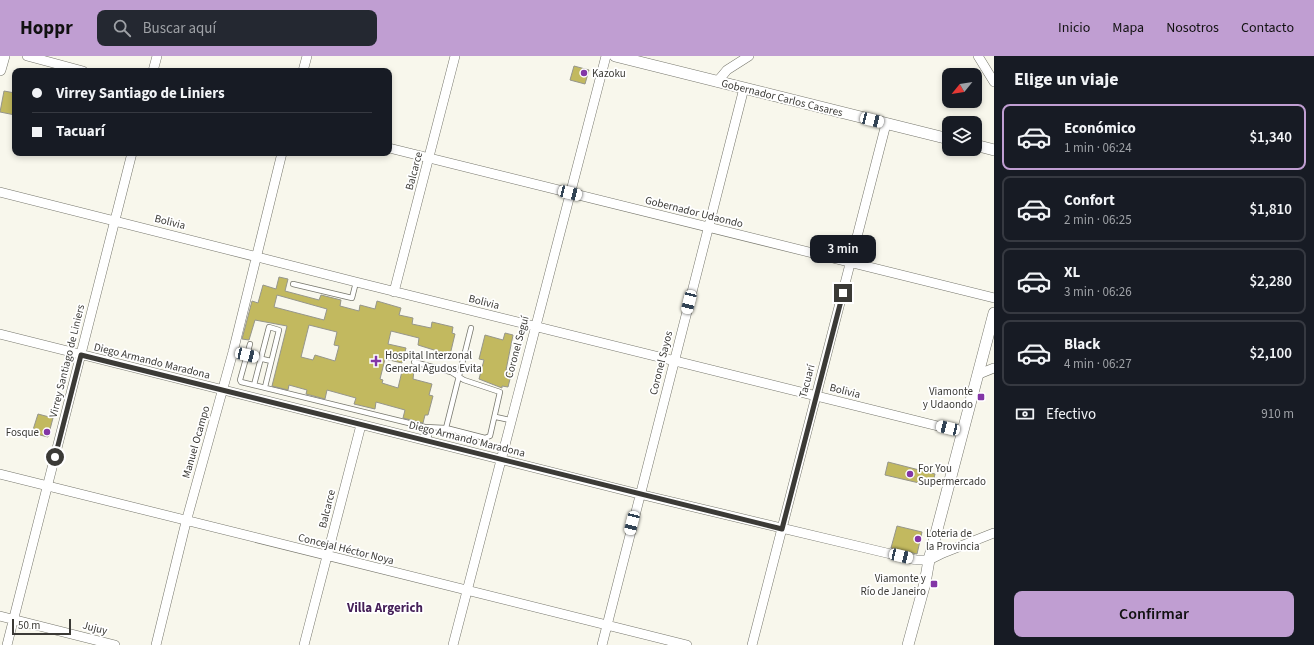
<!DOCTYPE html>
<html lang="es">
<meta charset="utf-8">
<style>
:root{--surface:#171b24;--page:#242831;--text:#f1f3f6;--muted:#9ea1a6;--line:#363941;--accent:#c09ed2}
body{margin:0;font-family:"Source Sans 3",sans-serif;background:var(--page);color:var(--text);height:100vh;display:flex;flex-direction:column;font-size:15px;white-space:nowrap}
*{box-sizing:border-box;margin:0}
p{font-size:13px;color:var(--muted)}
.icon{flex:none;width:22px;height:22px;fill:none;stroke:currentColor;stroke-width:2;stroke-linecap:round;stroke-linejoin:round}
.map{position:relative;flex:1;overflow:hidden}
.drawer{display:flex;flex-direction:column;background:var(--surface);width:320px}
.drawer>*{flex:none}
.guide{position:absolute;left:12px;top:12px;width:380px;height:88px;border-radius:8px;box-shadow:0 2px 6px #0003;display:grid;align-content:center;height:88px;padding:0 20px;background:var(--surface)}
.needle{width:26px;rotate:240deg}
.buttons{position:absolute;left:942px;top:12px;display:grid;gap:8px}
.buttons a{display:grid;place-items:center;width:40px;height:40px;border-radius:8px;background:var(--surface);box-shadow:0 2px 6px #0003;font-size:20px}
.scale{position:absolute;left:12px;bottom:10px;width:59px;box-sizing:border-box;padding-left:4px;border:2px solid #3b3a36;border-top:0;font-size:11px;line-height:14px;white-space:nowrap;color:#3b3a36;-webkit-text-stroke:3px #fff;paint-order:stroke}
.end{position:absolute;width:18px;height:18px;margin:-9px;border:5px solid #3b3a36;background:#fff;box-shadow:0 0 0 2px #fff}
.from{border-radius:50%}
.bubble{position:absolute;height:28px;border-radius:8px;background:var(--surface);box-shadow:0 2px 6px #0003;font-size:13px;font-weight:600;line-height:28px;text-align:center}
.car{position:absolute;width:12px;height:24px;margin:-12px -6px;border-radius:5px;box-shadow:0 0 3px 1px #0007;background:linear-gradient(#fff 24%,#345 0 40%,#fff 0 76%,#345 0 86%,#fff 0)}
.guide b{display:flex;align-items:center;gap:14px;height:38px;font-size:15px}
.guide b+b{border-top:1px solid var(--line)}
.guide i{width:10px;height:10px;background:var(--text)}
ul{padding:0;list-style:none}
li{display:flex;align-items:center;gap:12px;height:66px;margin:0 8px 6px;padding:0 12px;border:2px solid var(--line);border-radius:8px}
li div{flex:1}
li b{display:block;font-size:15px}
li em{font-style:normal;font-weight:600}
li.current{border-color:var(--accent)}
li>.icon{width:36px;height:36px;stroke-width:1.5}
h2{padding:0 20px;font-size:18px;line-height:48px}
.pay{display:flex;align-items:center;gap:10px;height:44px;padding:0 20px;font-size:15px}
.pay p{margin-inline-start:auto}
.primary-button{display:flex;gap:8px;margin-top:auto;padding:8px 20px}
.primary-button a{flex:1;height:46px;border-radius:8px;background:var(--accent);color:#111;font-size:16px;font-weight:600;line-height:46px;text-align:center}
header{display:flex;align-items:center;gap:24px;box-sizing:border-box;height:56px;padding:0 20px;background:var(--accent);color:#111}
header strong{font-size:19px}
nav{display:flex;gap:22px;margin-inline-start:auto;font-size:14px}
.search{width:280px;height:36px;background:var(--page);display:flex;align-items:center;gap:10px;box-sizing:border-box;padding:0 14px;border-radius:8px;color:var(--muted);font-size:15px}
main{display:flex;flex:1;min-height:0}
.map>svg:first-child{display:block}
.building{fill:#c2b95f;stroke:#96968b;fill-rule:evenodd}
.lines{fill:none;stroke-linecap:round;stroke-linejoin:round}
.service-casing{stroke:#76766c;stroke-width:6}
.minor-casing{stroke:#76766c;stroke-width:10}
.tertiary-casing{stroke:#76766c;stroke-width:12}
.service{stroke:#fff;stroke-width:4.5}
.minor{stroke:#fff;stroke-width:9}
.tertiary{stroke:#fff;stroke-width:11}
.route{stroke:#3b3a36;stroke-width:5}
.poi-dot{fill:#8336a6;stroke:#fff;stroke-width:1.5}
.labels{text-anchor:middle;dominant-baseline:central;stroke-width:3.5;stroke-linejoin:round;paint-order:stroke}
.poi-label{font-size:11px;fill:#3b3a36;stroke:#fff;text-anchor:start}
.street-label{font-size:11px;fill:#3b3a36;stroke:#fff}
.quarter-label{font-size:13px;font-weight:bold;fill:#462158;stroke:#fff}
</style>
<header>
<strong>Hoppr</strong>
<div class="search"><svg class="icon" aria-label="search" viewBox="0 0 24 24"><circle cx="10" cy="10" r="6"/><path d="M15 15l6 6"/></svg>Buscar aquí</div>
<nav><a>Inicio</a><a>Mapa</a><a>Nosotros</a><a>Contacto</a></nav>
</header>
<main>
<div class="map">
<svg width="994" height="589" viewBox="0 0 994 589">
<rect width="100%" height="100%" fill="#f8f7ec"/>
<!-- building -->
<path class="building" d="M574,10L589,14L585,28L570,24Z
M4,35L15,37V59L0,56Z
M279,221L288,223L285,235L319,244L321,239L341,244L340,250L359,255L360,249L375,253L377,245L401,252L399,259L413,262L412,268L431,272L432,266L453,271L452,277L455,278L450,299L418,289L419,282L391,275L388,288L406,292L402,307L385,303L380,323L383,324L382,327L398,332L403,311L414,314L413,323L432,328L429,339L433,340L428,359H425L423,367L403,362L405,354L376,346L375,353L354,348L356,342L327,334L325,343L306,338L307,334L289,329L288,334L272,330L287,270L255,264L249,284L242,283L252,245L258,247L263,229L276,233ZM277,239L327,253L324,264L274,251ZM309,269L337,276L334,289L339,290L335,305L315,299L313,304L301,301Z
M505,277L513,279L506,314L512,315L508,331L502,330V332L479,323L484,304L479,303L485,279L503,284Z
M38,358L53,362L48,381L32,377Z
M888,406L935,418L932,430L885,419Z
M897,470L922,476L917,498L891,492Z"/>
<g class="lines">
<defs>
<path id="service" d="M293,228L352,242L356,226
M250,288L240,324L241,326L425,371L446,372L485,382L490,380L500,336L464,324L451,316L414,306
M233,296L271,305
M254,329L269,271L279,274L265,331
M496,361L510,364
M446,372L471,272
M428,385L430,372"/>
<path id="minor" d="M27,0L83,15
M978,0L994,26
M153,15L157,0
M303,15L307,0
M717,26L727,14L749,0
M389,92L994,242
M0,136L356,226L962,376
M394,236L455,0
M0,278L639,438L916,504H929L943,497L994,477
M979,318L994,312
M0,418L687,589
M0,560L115,589
M7,589L132,97
M156,589L186,466L233,296L282,97
M304,589L361,369
M453,589L606,0
M602,589L744,32
M752,589L886,68"/>
<path id="tertiary" d="M615,0L949,83
M0,14L4,0
M975,89L994,94
M908,589L925,527L929,504L994,257"/>
</defs>
<!-- service casing -->
<use href="#service" class="service-casing"/>
<!-- minor casing -->
<use href="#minor" class="minor-casing"/>
<!-- tertiary casing -->
<use href="#tertiary" class="tertiary-casing"/>
<!-- service -->
<use href="#service" class="service"/>
<!-- minor -->
<use href="#minor" class="minor"/>
<!-- tertiary -->
<use href="#tertiary" class="tertiary"/>
</g>
<g class="lines">
<!-- route -->
<path class="route" d="M55,401L81,299L782,473L843,237"/>
</g>
<!-- markers -->
<g class="poi-dot">
<circle cx="584" cy="17" r="4"/>
<path d="M374 299h4v4h4v4h-4v4h-4v-4h-4v-4h4z"/>
<rect x="977" y="337" width="8" height="8" rx="2"/>
<circle cx="47" cy="376" r="4"/>
<circle cx="910" cy="418" r="4"/>
<circle cx="918" cy="483" r="4"/>
<rect x="930" y="524" width="8" height="8" rx="2"/>
</g>
<g class="labels">
<!-- poi labels -->
<g class="poi-label">
<text x="592" y="17">Kazoku</text>
<text x="385" y="299">Hospital Interzonal<tspan x="385" dy="13">General Agudos Evita</tspan></text>
<text x="973" y="335" text-anchor="end">Viamonte<tspan x="973" dy="13">y Udaondo</tspan></text>
<text x="39" y="376" text-anchor="end">Fosque</text>
<text x="918" y="412">For You<tspan x="918" dy="13">Supermercado</tspan></text>
<text x="926" y="477">Loteria de<tspan x="926" dy="13">la Provincia</tspan></text>
<text x="926" y="522" text-anchor="end">Viamonte y<tspan x="926" dy="13">Río de Janeiro</tspan></text>
</g>
<!-- street labels -->
<g class="street-label">
<text transform="translate(782 42) rotate(14)">Gobernador Carlos Casares</text>
<text transform="translate(414 115) rotate(-75)">Balcarce</text>
<text transform="translate(694 156) rotate(14)">Gobernador Udaondo</text>
<text transform="translate(170 166) rotate(14)">Bolivia</text>
<text transform="translate(484 246) rotate(14)">Bolivia</text>
<text transform="translate(517 291) rotate(-75)">Coronel Seguí</text>
<text transform="translate(67 305) rotate(-76)">Virrey Santiago de Liniers</text>
<text transform="translate(152 305) rotate(14)">Diego Armando Maradona</text>
<text transform="translate(661 307) rotate(-76)">Coronel Sayos</text>
<text transform="translate(807 325) rotate(-75)">Tacuarí</text>
<text transform="translate(845 335) rotate(14)">Bolivia</text>
<text transform="translate(467 383) rotate(14)">Diego Armando Maradona</text>
<text transform="translate(196 386) rotate(-74)">Manuel Ocampo</text>
<text transform="translate(327 453) rotate(-76)">Balcarce</text>
<text transform="translate(346 493) rotate(14)">Concejal Héctor Noya</text>
<text transform="translate(95 572) rotate(14)">Jujuy</text>
</g>
<!-- quarter labels -->
<g class="quarter-label">
<text x="385" y="552">Villa Argerich</text>
</g>
</g>
</svg>
<div class="buttons">
<a><svg class="needle" viewBox="-14 -14 28 28"><path d="M0-13l5 13h-10z" fill="#e53935"/><path d="M0 13l5-13h-10z" fill="#9ea1a6"/></svg></a>
<a><svg class="icon" aria-label="layers" viewBox="0 0 24 24"><path d="M12 4l9 5-9 5-9-5zM3 14l9 5 9-5"/></svg></a>
</div>
<div class="scale">50 m</div>
<i class="end from" style="left:55px;top:401px"></i>
<i class="end" style="left:843px;top:237px"></i>
<div class="bubble" style="left:810px;top:179px;width:66px">3 min</div>
<i class="car" style="left:872px;top:64px;rotate:104deg"></i>
<i class="car" style="left:570px;top:137px;rotate:104deg"></i>
<i class="car" style="left:689px;top:246px;rotate:194deg"></i>
<i class="car" style="left:247px;top:299px;rotate:103deg"></i>
<i class="car" style="left:948px;top:372px;rotate:283deg"></i>
<i class="car" style="left:632px;top:467px;rotate:194deg"></i>
<i class="car" style="left:901px;top:500px;rotate:103deg"></i>
<div class="guide">
<b><i class="from"></i>Virrey Santiago de Liniers</b>
<b><i></i>Tacuarí</b>
</div>
</div>
<section class="drawer">
<h2>Elige un viaje</h2>
<ul>
<li class="current"><svg class="icon" aria-label="car" viewBox="0 0 24 24"><path d="M5 17H2v-5l4-1 3-4h7l3 4 3 1v5h-3M9 17h6M6 11h13"/><circle cx="7" cy="17" r="2"/><circle cx="17" cy="17" r="2"/></svg><div><b>Económico</b><p>1 min · 06:24</p></div><em>$1,340</em></li>
<li><svg class="icon" aria-label="car" viewBox="0 0 24 24"><path d="M5 17H2v-5l4-1 3-4h7l3 4 3 1v5h-3M9 17h6M6 11h13"/><circle cx="7" cy="17" r="2"/><circle cx="17" cy="17" r="2"/></svg><div><b>Confort</b><p>2 min · 06:25</p></div><em>$1,810</em></li>
<li><svg class="icon" aria-label="car" viewBox="0 0 24 24"><path d="M5 17H2v-5l4-1 3-4h7l3 4 3 1v5h-3M9 17h6M6 11h13"/><circle cx="7" cy="17" r="2"/><circle cx="17" cy="17" r="2"/></svg><div><b>XL</b><p>3 min · 06:26</p></div><em>$2,280</em></li>
<li><svg class="icon" aria-label="car" viewBox="0 0 24 24"><path d="M5 17H2v-5l4-1 3-4h7l3 4 3 1v5h-3M9 17h6M6 11h13"/><circle cx="7" cy="17" r="2"/><circle cx="17" cy="17" r="2"/></svg><div><b>Black</b><p>4 min · 06:27</p></div><em>$2,100</em></li>
</ul>
<div class="pay"><svg class="icon" aria-label="cash" viewBox="0 0 24 24"><path d="M3 7h18v10H3z"/><circle cx="12" cy="12" r="2"/></svg>Efectivo<p>910 m</p></div>
<div class="primary-button"><a>Confirmar</a></div>
</section>
</main>
